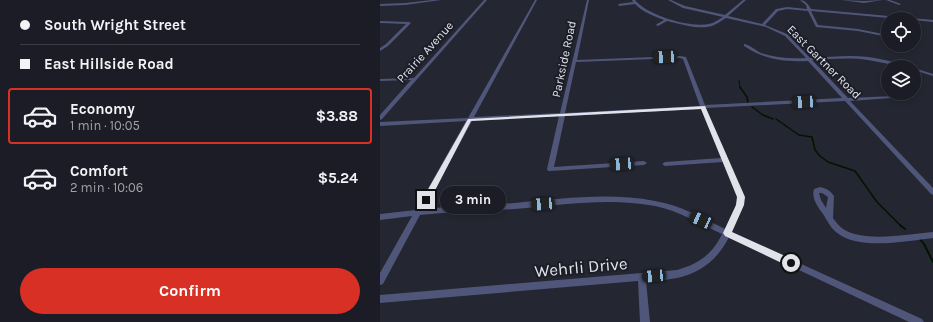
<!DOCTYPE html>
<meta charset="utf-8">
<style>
:root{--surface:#1b1c25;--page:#282932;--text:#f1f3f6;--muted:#a0a1a7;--line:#393a42;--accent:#d93025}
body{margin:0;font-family:Karla,sans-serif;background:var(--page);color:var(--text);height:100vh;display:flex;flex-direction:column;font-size:15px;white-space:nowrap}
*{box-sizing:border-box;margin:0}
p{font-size:13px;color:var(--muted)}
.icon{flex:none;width:22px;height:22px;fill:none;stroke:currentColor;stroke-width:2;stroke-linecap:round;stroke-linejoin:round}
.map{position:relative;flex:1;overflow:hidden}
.details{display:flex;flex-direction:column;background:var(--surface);width:380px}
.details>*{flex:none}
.hud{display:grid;align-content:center;height:88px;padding:0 20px;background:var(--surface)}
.tools{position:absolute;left:501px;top:12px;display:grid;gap:8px}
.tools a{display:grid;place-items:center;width:40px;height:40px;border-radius:50%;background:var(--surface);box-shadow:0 2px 6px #0003,0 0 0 1px var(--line);font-size:20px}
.end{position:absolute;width:18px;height:18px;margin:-9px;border:5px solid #e1e2ea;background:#111;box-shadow:0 0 0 2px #111}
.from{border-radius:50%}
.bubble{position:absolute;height:28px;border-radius:14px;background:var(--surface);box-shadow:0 2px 6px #0003,0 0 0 1px var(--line);font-size:13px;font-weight:700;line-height:28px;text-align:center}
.car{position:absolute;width:12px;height:24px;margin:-12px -6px;border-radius:5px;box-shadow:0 0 3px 1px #0007;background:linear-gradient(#222 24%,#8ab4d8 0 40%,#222 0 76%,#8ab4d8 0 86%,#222 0)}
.hud b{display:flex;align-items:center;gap:14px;height:38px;font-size:15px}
.hud b+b{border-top:1px solid var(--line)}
.hud i{width:10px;height:10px;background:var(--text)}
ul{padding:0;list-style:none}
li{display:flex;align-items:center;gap:12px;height:56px;margin:0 8px 6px;padding:0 12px;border:2px solid transparent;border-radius:4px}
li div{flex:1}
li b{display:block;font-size:15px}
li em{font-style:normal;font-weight:700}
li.active{border-color:var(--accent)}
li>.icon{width:36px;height:36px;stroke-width:1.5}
.action{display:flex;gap:8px;margin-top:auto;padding:8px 20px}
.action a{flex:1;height:46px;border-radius:24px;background:var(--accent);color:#fff;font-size:16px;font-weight:700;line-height:46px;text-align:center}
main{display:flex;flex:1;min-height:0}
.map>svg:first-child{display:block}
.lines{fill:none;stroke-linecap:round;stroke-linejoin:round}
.stream-far2{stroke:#001500;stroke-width:1}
.stream-far1{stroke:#001500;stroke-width:1.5}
.stream{stroke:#001500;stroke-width:2}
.minor{fill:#505679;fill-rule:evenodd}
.route{fill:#e1e2ea}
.labels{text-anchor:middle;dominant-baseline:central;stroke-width:4;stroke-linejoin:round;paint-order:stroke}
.far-street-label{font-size:12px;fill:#e1e2ea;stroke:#1b1d27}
.near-street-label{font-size:17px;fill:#e1e2ea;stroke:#1b1d27}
</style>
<main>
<section class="details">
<div class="hud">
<b><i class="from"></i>South Wright Street</b>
<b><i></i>East Hillside Road</b>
</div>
<ul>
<li class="active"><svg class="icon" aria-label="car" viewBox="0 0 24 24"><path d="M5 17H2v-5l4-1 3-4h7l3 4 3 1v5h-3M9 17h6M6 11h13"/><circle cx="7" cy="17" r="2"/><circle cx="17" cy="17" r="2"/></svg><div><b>Economy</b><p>1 min · 10:05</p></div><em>$3.88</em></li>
<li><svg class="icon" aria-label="car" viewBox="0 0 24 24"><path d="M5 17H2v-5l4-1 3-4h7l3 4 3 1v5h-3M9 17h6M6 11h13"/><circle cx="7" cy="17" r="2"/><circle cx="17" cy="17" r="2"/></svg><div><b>Comfort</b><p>2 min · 10:06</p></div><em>$5.24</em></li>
</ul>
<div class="action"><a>Confirm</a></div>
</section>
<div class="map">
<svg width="553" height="322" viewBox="0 0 553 322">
<rect width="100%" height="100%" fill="#242631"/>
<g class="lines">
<!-- stream-far2 -->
<path class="stream-far2" d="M359,80L360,88"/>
<!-- stream-far1 -->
<path class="stream-far1" d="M360,87L367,97L368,103
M372,107L383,115L393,119
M396,119L419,135L432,137L435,150L440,156L448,162L475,171L497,202L521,226"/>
<!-- stream -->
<path class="stream" d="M520,225L525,229
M540,239L544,244L553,262"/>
<!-- minor -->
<path class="minor" d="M52,0H61L25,5L0,6V4L25,3Z
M104,0H107L2,119L0,120V115L31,80L0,81V79L34,78Z
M155,0H157L94,117L180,113L207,0H209L197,60L300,56L306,57L325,105L462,98L428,61C402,62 386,60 364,46V44C370,45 375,50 381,53C395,58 410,59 426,58L405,36L386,27L346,18C341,21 337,24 332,26C318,30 301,24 287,21L278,26L276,25L277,24L284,20C274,16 262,12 255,4L239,6L238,4L253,2L252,0H255C267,15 309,28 329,24C334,23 338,20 343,17L303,8L288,0H291L305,6L345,15L363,0H366L348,16L382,24L396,9L407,7L427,9L426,5L420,0C425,0 428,4 431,9L553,20V22L534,20V19H520L431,11L438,25L478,29L508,35V37L478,31L436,27L428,11L407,9L398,11L385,25L407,34L430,58C444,57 457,56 471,56C491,56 511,61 530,66L531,67C517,67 502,62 488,60C469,57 451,59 432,60L468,98L514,96V97L512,98L470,101L553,188V195L551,194L465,101L326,108L364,197L362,209L351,232L542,319L544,322H529L349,237C338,259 321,273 297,278C287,280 276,280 266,281L270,322H260L258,281L0,303V295L297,270C318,264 332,255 342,234C321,224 299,211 275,206C229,197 181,205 135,209C103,211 72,212 40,215L3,284L0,285V273L32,216L0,220V214L36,210L86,121L0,126V122L88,118ZM300,58L303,59L320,106L185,113L196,62ZM321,109L341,158L285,162L282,164L285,166L343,162L358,197L355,209L345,229C323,218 300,205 275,201C228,192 181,199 135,203C105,205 74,206 44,209L92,121L179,116L167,169L168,171H170L264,165L267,163L264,161L174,167L185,116Z
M461,0L484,1L503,0L484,3Z
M506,0H510L521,4L519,5Z
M0,21L29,22L31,23L8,46L0,51V48L6,44L26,24L0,23Z
M534,68L553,74V76L534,70Z
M440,187C446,188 451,191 454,196L453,218C456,222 459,226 463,229C485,243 528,234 553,232V238C526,241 478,251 456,232C450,227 447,220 443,214C438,207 431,198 434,189ZM439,193H442L448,197L446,208L441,200Z"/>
</g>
<!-- route -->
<path class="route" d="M325,106L365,197L364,205L352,232L414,260L415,263L414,266L411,267L408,266L345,236L343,233L356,205L357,197L321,109L91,121L49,202H46L42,200L88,119Z"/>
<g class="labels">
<!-- far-street labels -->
<g class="far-street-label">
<text transform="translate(45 52) rotate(-48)">Prairie Avenue</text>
<text transform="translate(184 59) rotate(-78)">Parkside Road</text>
<text transform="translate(444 62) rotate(45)">East Gartner Road</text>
</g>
<!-- near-street labels -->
<g class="near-street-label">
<text transform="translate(201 267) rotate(-5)">Wehrli Drive</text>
</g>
</g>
</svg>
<div class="tools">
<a><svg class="icon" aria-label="locate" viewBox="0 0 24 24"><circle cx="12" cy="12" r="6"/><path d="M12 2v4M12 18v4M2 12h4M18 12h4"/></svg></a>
<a><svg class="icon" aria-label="layers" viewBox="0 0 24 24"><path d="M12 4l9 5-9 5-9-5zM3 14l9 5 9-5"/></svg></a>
</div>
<i class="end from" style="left:411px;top:263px"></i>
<i class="end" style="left:46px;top:200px"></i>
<div class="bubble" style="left:60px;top:186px;width:66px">3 min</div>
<i class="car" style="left:285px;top:57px;rotate:267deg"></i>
<i class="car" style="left:424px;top:102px;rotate:267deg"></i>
<i class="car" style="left:242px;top:164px;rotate:266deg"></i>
<i class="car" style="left:163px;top:204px;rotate:266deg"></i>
<i class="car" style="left:321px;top:220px;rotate:294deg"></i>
<i class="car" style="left:274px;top:276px;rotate:265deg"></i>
</div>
</main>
